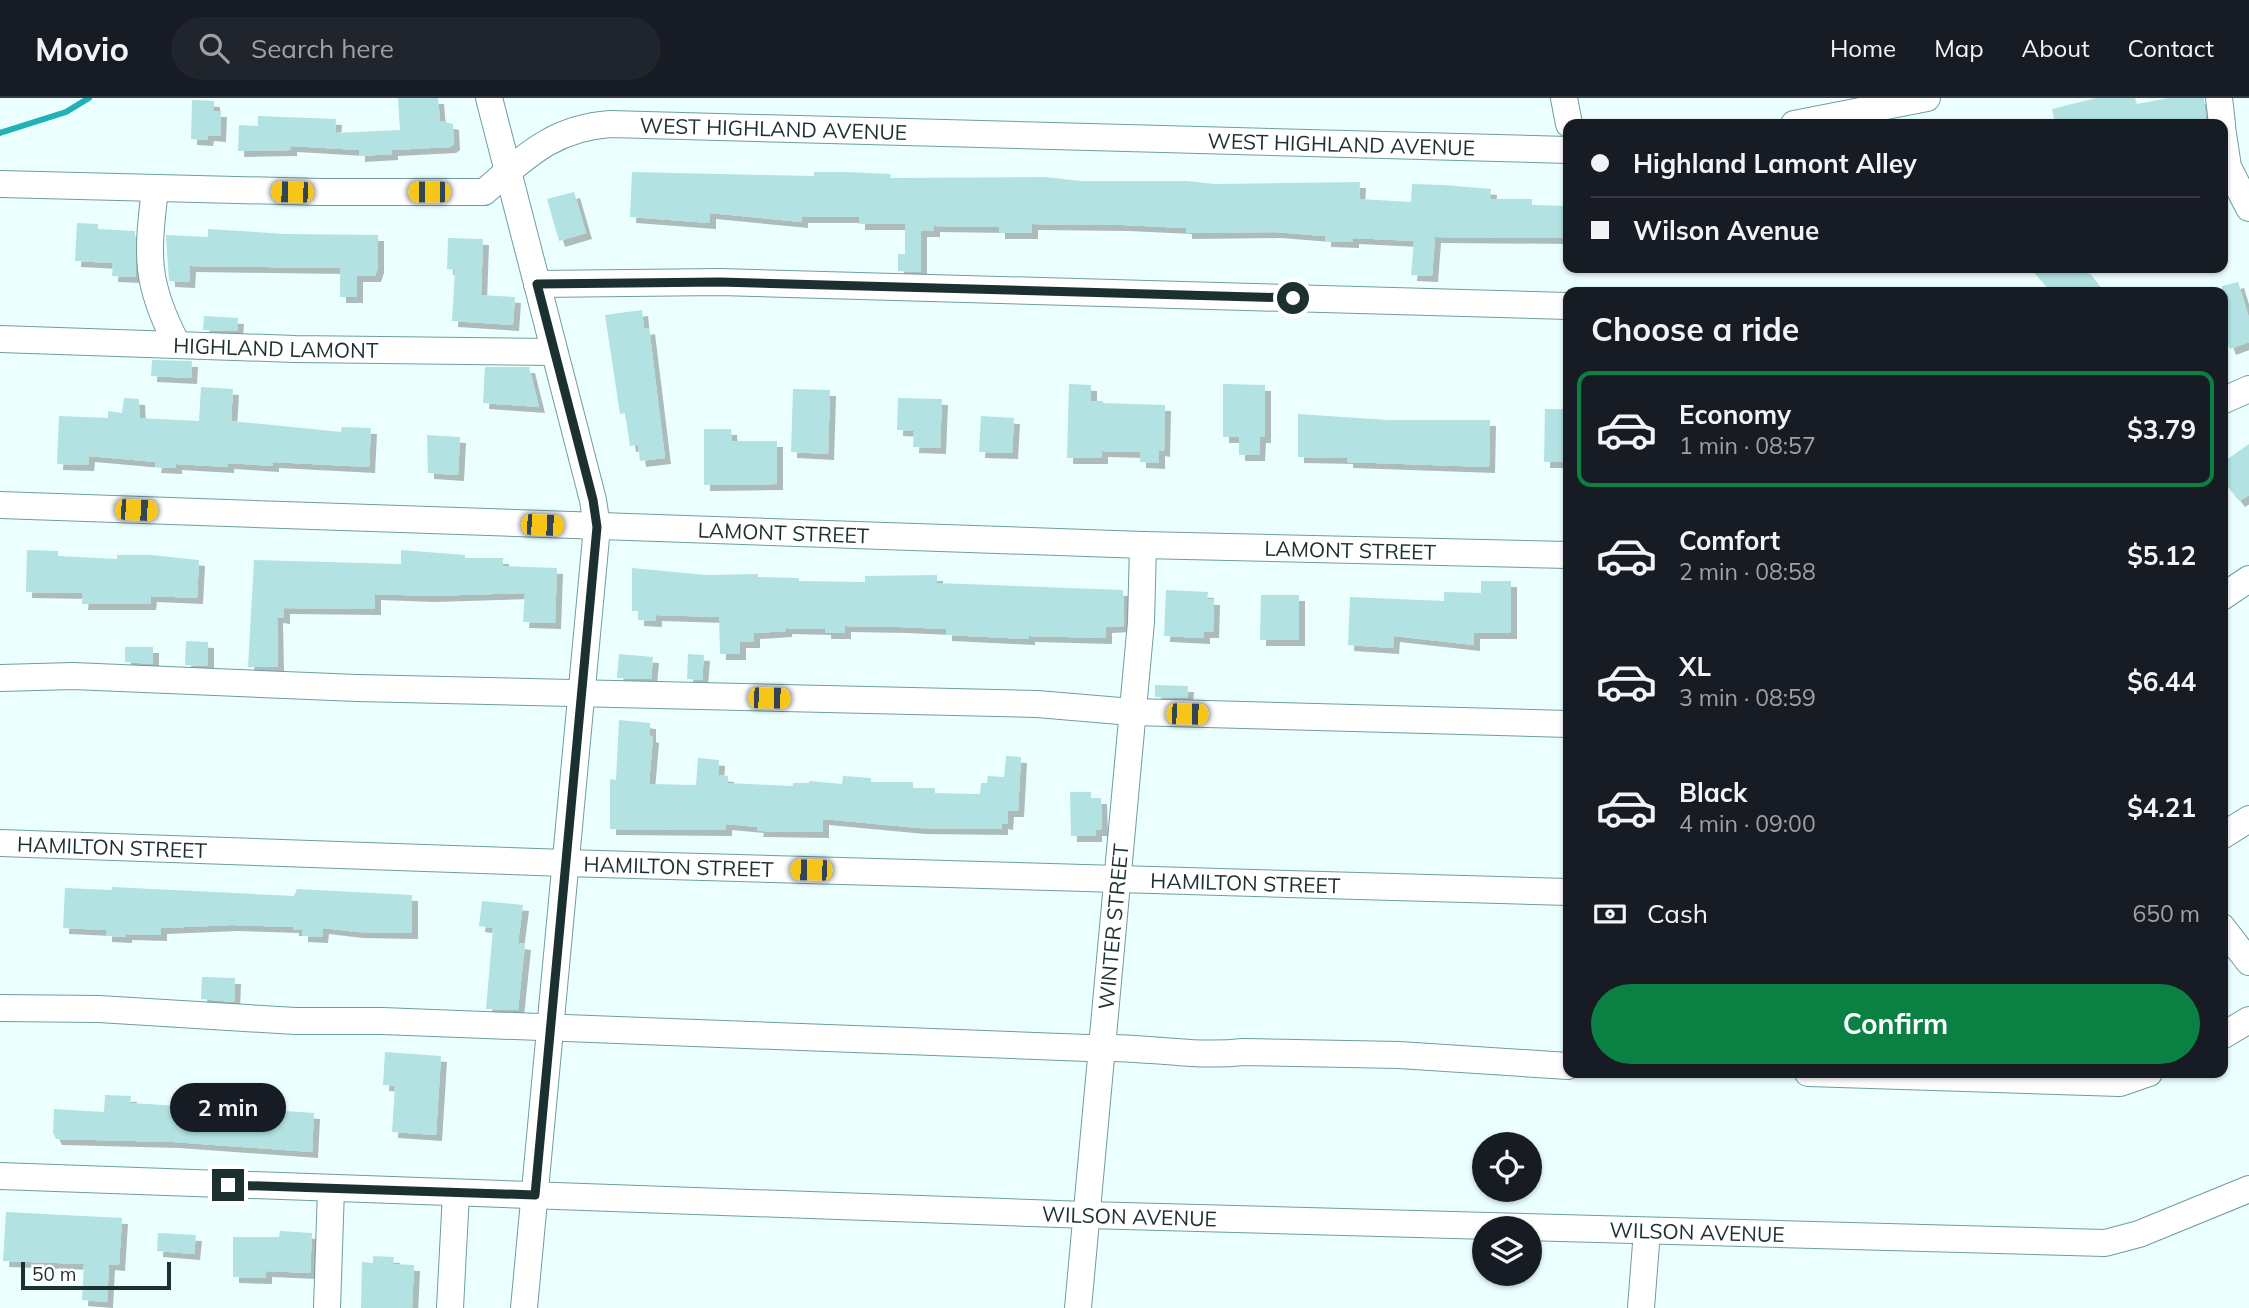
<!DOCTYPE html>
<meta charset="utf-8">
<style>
:root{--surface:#171b24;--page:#20242c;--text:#f1f3f6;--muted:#9ea1a6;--line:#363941;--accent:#0b8043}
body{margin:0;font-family:Mulish,sans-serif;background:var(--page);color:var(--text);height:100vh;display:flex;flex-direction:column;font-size:26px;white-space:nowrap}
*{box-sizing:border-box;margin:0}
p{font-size:23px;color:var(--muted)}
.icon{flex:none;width:38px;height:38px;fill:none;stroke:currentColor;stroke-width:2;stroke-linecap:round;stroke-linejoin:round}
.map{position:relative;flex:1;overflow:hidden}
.sheet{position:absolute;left:1563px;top:189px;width:665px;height:791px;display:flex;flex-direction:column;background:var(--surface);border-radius:14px;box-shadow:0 2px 5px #0004}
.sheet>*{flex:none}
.guide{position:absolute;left:1563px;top:21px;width:665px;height:154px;border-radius:14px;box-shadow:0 2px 5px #0004;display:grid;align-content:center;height:154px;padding:0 28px;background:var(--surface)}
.fabs{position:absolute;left:1472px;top:1034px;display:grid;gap:14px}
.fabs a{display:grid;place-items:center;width:70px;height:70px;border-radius:50%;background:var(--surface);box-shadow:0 2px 5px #0004;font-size:35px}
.scale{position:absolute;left:21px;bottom:18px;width:150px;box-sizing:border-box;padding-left:7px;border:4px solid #1d3030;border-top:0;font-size:19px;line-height:24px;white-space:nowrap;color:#1d3030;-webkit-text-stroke:5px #fff;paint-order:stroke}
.end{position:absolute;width:32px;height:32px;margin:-16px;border:9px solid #1d3030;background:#fff;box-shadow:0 0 0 4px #fff}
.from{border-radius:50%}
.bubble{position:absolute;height:49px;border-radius:24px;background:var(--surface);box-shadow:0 2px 5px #0004;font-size:23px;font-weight:700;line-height:49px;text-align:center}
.car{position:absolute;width:21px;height:42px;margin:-21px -10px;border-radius:9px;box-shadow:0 0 5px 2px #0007;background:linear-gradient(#f5c518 24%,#345 0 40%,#f5c518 0 76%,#345 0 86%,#f5c518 0)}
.guide b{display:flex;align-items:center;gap:24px;height:66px;font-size:26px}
.guide b+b{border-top:2px solid var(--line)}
.guide i{width:18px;height:18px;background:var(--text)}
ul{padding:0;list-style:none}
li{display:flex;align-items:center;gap:21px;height:116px;margin:0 14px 10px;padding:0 14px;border:4px solid transparent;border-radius:14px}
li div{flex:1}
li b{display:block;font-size:26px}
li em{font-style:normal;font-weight:700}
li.active{border-color:var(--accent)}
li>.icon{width:63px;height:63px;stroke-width:1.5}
h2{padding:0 28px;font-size:32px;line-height:84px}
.pay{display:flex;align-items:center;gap:18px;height:77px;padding:0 28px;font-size:26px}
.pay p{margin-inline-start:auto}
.button{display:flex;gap:14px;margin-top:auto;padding:14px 28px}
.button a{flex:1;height:80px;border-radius:42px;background:var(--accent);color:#fff;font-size:28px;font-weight:700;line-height:80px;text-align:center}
header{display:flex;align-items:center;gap:42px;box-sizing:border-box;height:98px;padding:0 35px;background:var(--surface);border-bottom:2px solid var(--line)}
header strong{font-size:33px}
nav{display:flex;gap:38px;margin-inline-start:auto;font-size:24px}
.search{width:490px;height:63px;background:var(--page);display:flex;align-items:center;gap:18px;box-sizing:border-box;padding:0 24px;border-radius:38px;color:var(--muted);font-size:26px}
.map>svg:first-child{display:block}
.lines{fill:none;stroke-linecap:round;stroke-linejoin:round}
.stream{stroke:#21b2b5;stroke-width:6}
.building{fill:#b2e2e2;filter:url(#shadow)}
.minor-casing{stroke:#6f9d9e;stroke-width:28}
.minor{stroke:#fff;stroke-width:26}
.route{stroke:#1d3030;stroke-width:9}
.labels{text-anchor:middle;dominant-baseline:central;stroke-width:7;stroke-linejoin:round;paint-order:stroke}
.street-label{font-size:21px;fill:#1d3030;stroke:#fff}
</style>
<header>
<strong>Movio</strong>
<div class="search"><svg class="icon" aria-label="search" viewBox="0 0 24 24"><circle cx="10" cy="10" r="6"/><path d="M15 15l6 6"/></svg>Search here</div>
<nav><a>Home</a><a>Map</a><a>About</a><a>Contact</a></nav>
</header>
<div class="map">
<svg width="2249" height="1210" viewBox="0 0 2249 1210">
<defs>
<filter id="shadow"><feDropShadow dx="6" dy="6" stdDeviation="0" flood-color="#0004"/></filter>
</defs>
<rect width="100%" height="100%" fill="#ecffff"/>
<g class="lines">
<!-- stream -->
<path class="stream" d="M0,35L66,14L89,0"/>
</g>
<!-- building -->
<path class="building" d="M398,0H438L440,23L453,26L454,46L450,49L392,52V56L359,58V52L291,48V52L238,53L239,27L258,28V18L336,21L335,35L400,32Z
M2096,0H2135L2137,6L2169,0H2204L2206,23L2186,26H2055L2052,11Z
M192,2L214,3V13H221L220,38L208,37L207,42L191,41Z
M632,74L814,78V74H846L891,76L890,80L1045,79L1081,83H1187L1215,86L1360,84L1359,101L1411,104L1412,86L1444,87L1491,91L1490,101H1532V107L1568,108V140L1435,139L1432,178L1411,177L1414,143L1353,140V144L1325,143V138L1275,134L1186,135V130L1123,127L1032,126V135H999V129L934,128V133H921V174L898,173V156H905V126H859V119H802V124L710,115V125L630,119Z
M574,94L586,135L559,143L547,101Z
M77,125L98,126V131L135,133L136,179L112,178L113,165L75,163Z
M208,131L285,136L378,137V169L375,178H357V199H340V170L190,168L189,184L169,183L166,137L208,139Z
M448,140L483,141L481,197L515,199L513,227L452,223L455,172L447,171Z
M2030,170H2084L2103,194H2051Z
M2238,184L2249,220V244L2230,251L2222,229V188Z
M642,212L644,231L649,230L665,360L640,363L638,347L630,348L625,315L620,316L605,217Z
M204,218L238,220L237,233L203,232Z
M152,262L192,263L191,280L151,278Z
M485,269H529L539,309L483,305Z
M1069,286L1091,287V303H1103V305L1165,307L1164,353L1159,352V365L1140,364V354L1102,353V360H1067Z
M1223,286L1265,287V339H1260L1259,357H1239V339H1223Z
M201,289L233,291L231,323L341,334L342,329L371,330L369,369L273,364V368L228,365V369L176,366V370L155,369L156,364L89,358L88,367L57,366L59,318L108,320V313L122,315L124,300L139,301L140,320L199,323Z
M793,291L830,292L828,356L791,354Z
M898,300L942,301L940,350L913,349L914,333L897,332Z
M1545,311H1568V364H1544Z
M1298,316L1388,322H1490L1489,369L1347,364V360L1298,359Z
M981,318L1014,320L1012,355L979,354Z
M704,331H731L732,343H777V386L704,387Z
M427,337L460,339L458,377L428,375Z
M2249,346V397L2239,403L2222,381V365Z
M27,452L58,453V458L117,461V457H151L199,462L197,500L151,498L150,506H82L83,495L26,494Z
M401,452L465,457V460H503V468L557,470L555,525L523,524L525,495L428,498L375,496V511L284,510V520L277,519L278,569H248L254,462L401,466Z
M632,470L706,477L758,476V479L799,480V483L865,484V478L937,477V485L1123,492L1124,528L1106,529V540L1029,538V541L946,537V531L901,529L845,528V535H825V531L786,530V533L754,535V544H740V556H720L719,519L656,517V523L638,522V513H632Z
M1481,483H1511V535H1474V547L1394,538L1393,550L1348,547L1350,499L1444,503V494L1481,495Z
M1166,492L1208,494L1207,501H1214L1213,534H1204V540L1164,538Z
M1261,497H1299V542H1260Z
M186,543L208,544V568L185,567Z
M125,549H153V566L125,564Z
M619,556L653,559L651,581L617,580Z
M688,556L704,557L702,582L687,581Z
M1155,587L1188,588L1187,600L1155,599Z
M619,622L650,625V638L653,639L649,686L696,687L698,660L719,662L718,677L728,678V685L793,688V685H809V683L842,686L843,678L871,680V684H913V690H935V695L973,696H980L981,685H987L988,678L1004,679L1006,658L1021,659L1018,713H1008L1007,726L1002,725V731L919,730L823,721V734L757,733L758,729L726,726V732L610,731V681L616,682Z
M1070,694H1091V700H1101L1102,732H1096V738H1071Z
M112,789L294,798L297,791L412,797V835L357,834L323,830L322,839L302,838V832H293V829L232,827L161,830V837L126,836V839L106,838V832L63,830L65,790L112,792Z
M482,803L523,807L518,845L525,846L518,912L486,911L493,830L479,828Z
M202,879L235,880L234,904L201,901Z
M385,954L441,958L436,1037L392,1034L395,988L383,987Z
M197,993L221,995V1000L269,1003V1012L314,1015L312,1054L173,1044L56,1041L53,1035L54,1011L104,1014L105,997L131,998L130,1005L196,1009Z
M6,1114L122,1120L119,1167L109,1166L107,1204L82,1202L84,1166L3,1163Z
M280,1133L312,1135L310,1175L266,1173V1180L233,1179V1139H279Z
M158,1135L196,1137L194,1156L157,1153Z
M373,1158L394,1159L393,1166L414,1167L412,1210H361L362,1164L373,1165Z"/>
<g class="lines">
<defs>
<g id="minor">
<path d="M489,0L593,402L597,429L524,1210"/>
<path d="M1564,0L1569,26"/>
<path d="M2219,0L2222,26"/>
<path d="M1794,26L1927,0"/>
<path d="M2222,29L2228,69L2249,110"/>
<path id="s1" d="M0,86L320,94H484C525,59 553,30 610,26L1568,52"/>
<path d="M155,91C147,158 145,185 177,246"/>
<path d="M537,186L720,184L1568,208"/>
<path id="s2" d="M0,241L295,251L554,254"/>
<path d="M2222,303L2249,291"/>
<path id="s3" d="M0,407L1143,447L1568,457"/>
<path d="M2222,499L2249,481"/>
<path d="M0,580L73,578L357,590L1037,606L1132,614L1568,626"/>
<path d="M2222,738L2249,721"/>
<path id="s4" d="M0,745L565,765L1568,794"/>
<path d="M2222,829L2249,864"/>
<path d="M0,910L99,911L295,923H382L1087,950C1140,947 1191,960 1243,954L1399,957L1568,968"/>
<path d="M2222,938L2249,922"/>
<path d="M1808,975L2120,985L2149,975"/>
<path id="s5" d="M0,1078L1087,1117L2105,1145L2139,1136L2249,1091"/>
<path d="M327,1210L331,1091"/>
<path d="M450,1210L456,1095"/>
<path id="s6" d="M1078,1210L1141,524L1143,447"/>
<path d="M1641,1210L1647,1133"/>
</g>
</defs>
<!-- minor casing -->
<use href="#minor" class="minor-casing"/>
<!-- minor -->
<use href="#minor" class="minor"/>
</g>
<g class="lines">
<!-- route -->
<path class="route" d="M228,1087L535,1097L597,429L593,402L537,186L720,184L1293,200"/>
</g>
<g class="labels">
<!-- street labels -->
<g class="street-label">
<text stroke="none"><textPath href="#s1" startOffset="794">WEST HIGHLAND AVENUE</textPath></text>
<text stroke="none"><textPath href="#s1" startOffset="1362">WEST HIGHLAND AVENUE</textPath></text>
<text stroke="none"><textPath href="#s2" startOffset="276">HIGHLAND LAMONT</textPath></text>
<text stroke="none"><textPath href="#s3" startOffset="784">LAMONT STREET</textPath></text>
<text stroke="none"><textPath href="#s3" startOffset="1351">LAMONT STREET</textPath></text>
<text stroke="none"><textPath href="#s4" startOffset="112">HAMILTON STREET</textPath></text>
<text stroke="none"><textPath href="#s4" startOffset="679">HAMILTON STREET</textPath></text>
<text stroke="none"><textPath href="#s4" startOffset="1246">HAMILTON STREET</textPath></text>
<text stroke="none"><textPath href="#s6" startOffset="383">WINTER STREET</textPath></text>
<text stroke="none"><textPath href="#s5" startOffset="1130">WILSON AVENUE</textPath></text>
<text stroke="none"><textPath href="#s5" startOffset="1698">WILSON AVENUE</textPath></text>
</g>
</g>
</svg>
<div class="fabs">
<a><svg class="icon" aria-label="locate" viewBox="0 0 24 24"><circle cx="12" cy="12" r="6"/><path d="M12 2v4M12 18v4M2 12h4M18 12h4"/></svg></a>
<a><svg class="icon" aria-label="layers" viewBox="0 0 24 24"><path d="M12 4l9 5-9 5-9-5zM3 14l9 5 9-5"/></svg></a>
</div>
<div class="scale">50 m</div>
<i class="end from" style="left:1293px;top:200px"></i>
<i class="end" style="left:228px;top:1087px"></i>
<div class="bubble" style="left:170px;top:985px;width:116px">2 min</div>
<i class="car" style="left:292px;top:94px;rotate:271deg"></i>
<i class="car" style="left:429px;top:94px;rotate:270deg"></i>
<i class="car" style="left:136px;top:412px;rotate:92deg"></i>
<i class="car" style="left:542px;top:427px;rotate:92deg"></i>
<i class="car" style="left:769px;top:600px;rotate:91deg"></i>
<i class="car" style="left:1187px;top:616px;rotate:91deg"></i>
<i class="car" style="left:811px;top:772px;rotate:271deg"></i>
<div class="guide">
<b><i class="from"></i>Highland Lamont Alley</b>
<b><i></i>Wilson Avenue</b>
</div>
<section class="sheet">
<h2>Choose a ride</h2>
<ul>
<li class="active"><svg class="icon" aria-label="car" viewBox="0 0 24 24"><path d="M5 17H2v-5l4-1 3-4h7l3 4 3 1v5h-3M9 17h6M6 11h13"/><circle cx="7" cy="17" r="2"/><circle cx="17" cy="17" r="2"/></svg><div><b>Economy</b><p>1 min · 08:57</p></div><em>$3.79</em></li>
<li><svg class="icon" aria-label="car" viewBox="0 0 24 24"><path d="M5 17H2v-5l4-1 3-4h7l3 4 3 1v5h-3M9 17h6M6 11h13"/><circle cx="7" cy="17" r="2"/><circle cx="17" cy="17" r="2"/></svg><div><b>Comfort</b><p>2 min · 08:58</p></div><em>$5.12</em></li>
<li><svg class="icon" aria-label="car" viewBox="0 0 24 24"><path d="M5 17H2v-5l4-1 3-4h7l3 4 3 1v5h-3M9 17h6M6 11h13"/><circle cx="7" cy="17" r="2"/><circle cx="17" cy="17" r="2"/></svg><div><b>XL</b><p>3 min · 08:59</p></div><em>$6.44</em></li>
<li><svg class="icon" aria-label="car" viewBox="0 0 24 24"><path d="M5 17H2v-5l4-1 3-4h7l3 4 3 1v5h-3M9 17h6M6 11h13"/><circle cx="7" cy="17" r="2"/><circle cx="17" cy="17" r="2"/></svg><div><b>Black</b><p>4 min · 09:00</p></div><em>$4.21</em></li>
</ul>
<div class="pay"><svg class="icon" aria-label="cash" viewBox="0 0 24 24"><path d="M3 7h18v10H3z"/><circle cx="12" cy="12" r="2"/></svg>Cash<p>650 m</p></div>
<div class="button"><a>Confirm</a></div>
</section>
</div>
